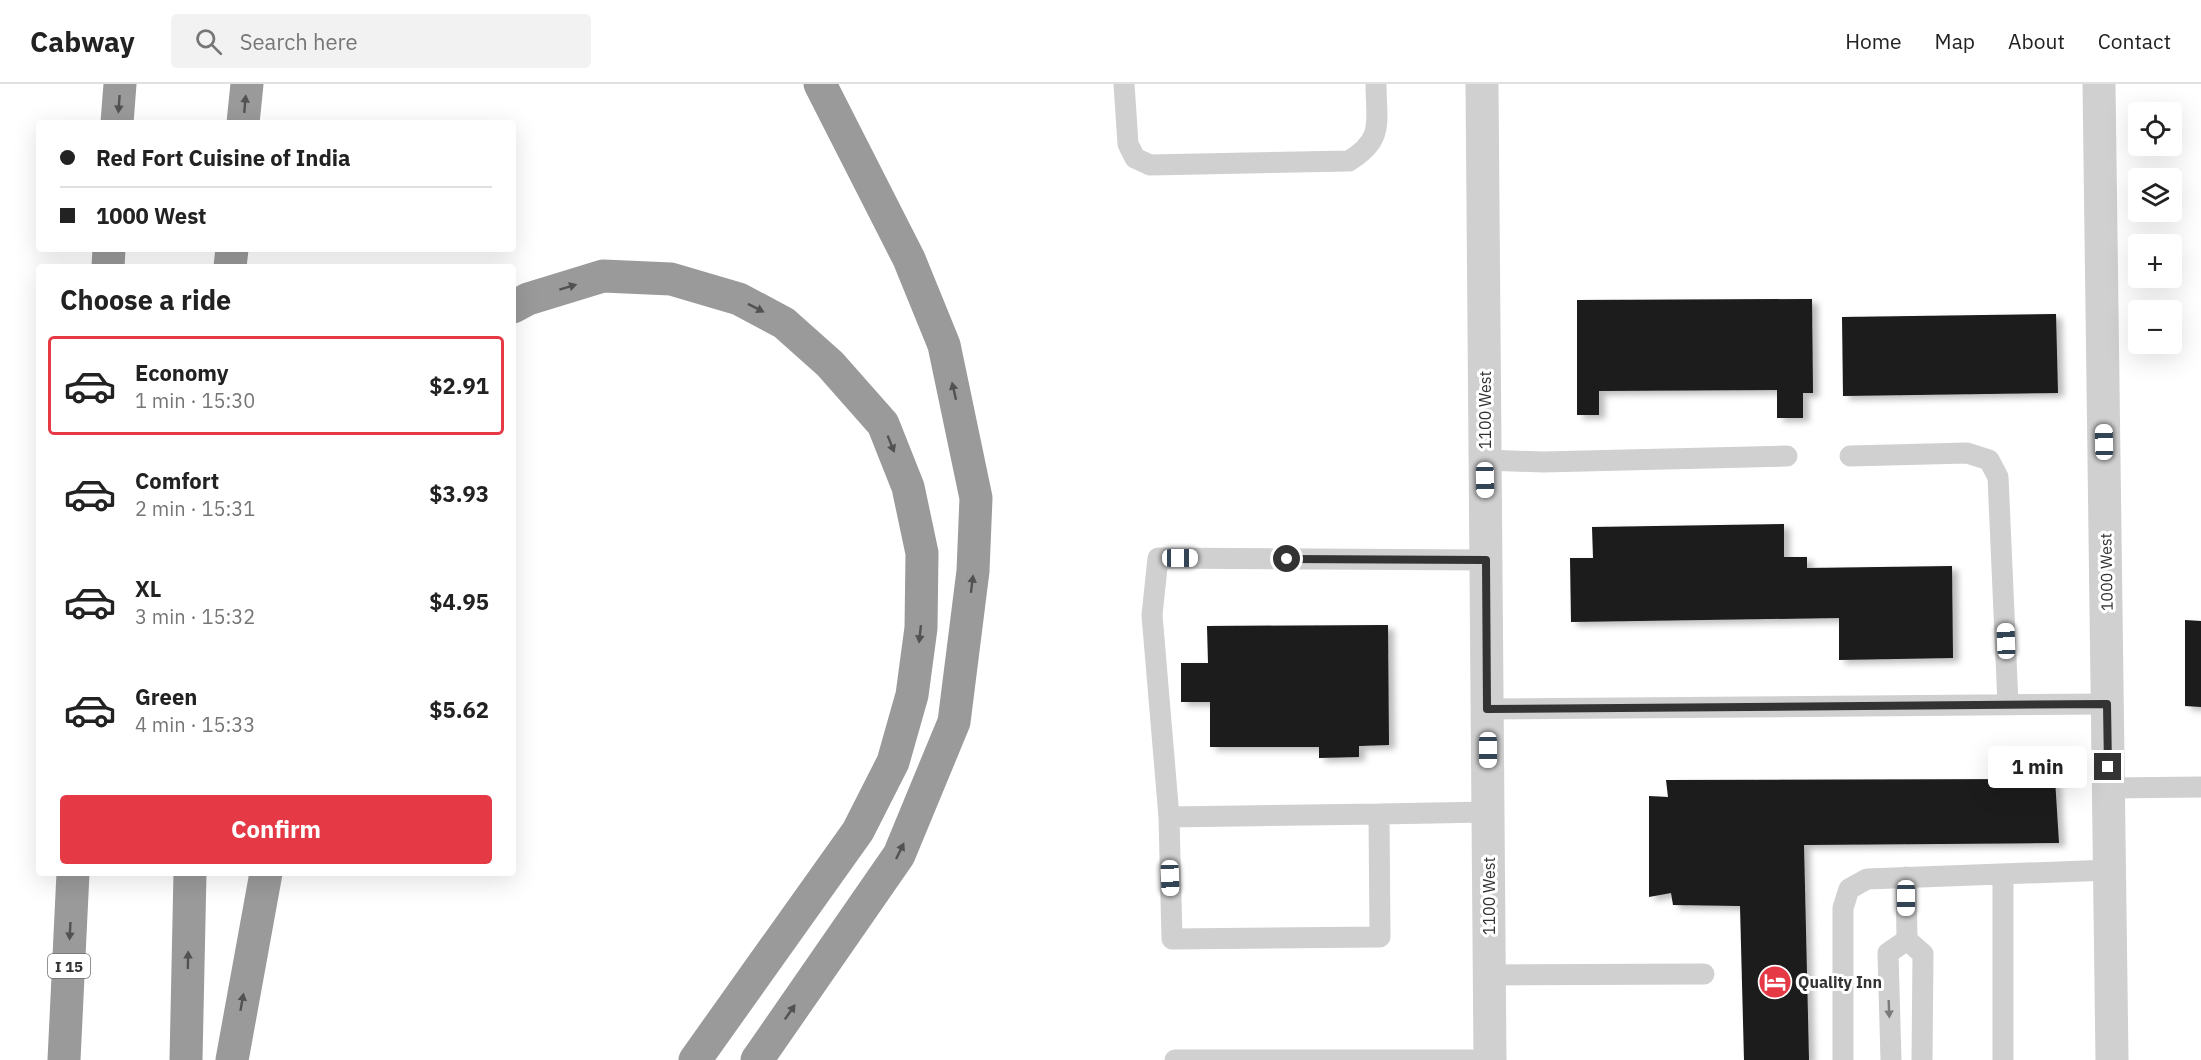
<!DOCTYPE html>
<meta charset="utf-8">
<style>
:root{--surface:#fff;--page:#f2f2f2;--text:#222;--muted:#767676;--line:#e0e0e0;--accent:#e63946}
body{margin:0;font-family:"IBM Plex Sans",sans-serif;background:var(--page);color:var(--text);height:100vh;display:flex;flex-direction:column;font-size:22px;white-space:nowrap}
*{box-sizing:border-box;margin:0}
p{font-size:20px;color:var(--muted)}
.icon{flex:none;width:33px;height:33px;fill:none;stroke:currentColor;stroke-width:2;stroke-linecap:round;stroke-linejoin:round}
.map{position:relative;flex:1;overflow:hidden}
.panel{position:absolute;left:36px;top:180px;width:480px;height:612px;display:flex;flex-direction:column;background:var(--surface);border-radius:6px;box-shadow:0 6px 24px #0002}
.panel>*{flex:none}
.top-card{position:absolute;left:36px;top:36px;width:480px;height:132px;border-radius:6px;box-shadow:0 6px 24px #0002;display:grid;align-content:center;height:132px;padding:0 24px;background:var(--surface)}
.controls{position:absolute;left:2128px;top:18px;display:grid;gap:12px}
.controls a{display:grid;place-items:center;width:54px;height:54px;border-radius:6px;background:var(--surface);box-shadow:0 6px 24px #0002;font-size:30px}
.end{position:absolute;width:27px;height:27px;margin:-14px;border:8px solid #333;background:#fff;box-shadow:0 0 0 3px #fff}
.from{border-radius:50%}
.bubble{position:absolute;height:42px;border-radius:6px;background:var(--surface);box-shadow:0 6px 24px #0002;font-size:20px;font-weight:700;line-height:42px;text-align:center}
.car{position:absolute;width:18px;height:36px;margin:-18px -9px;border-radius:8px;box-shadow:0 0 4px 2px #0007;background:linear-gradient(#fff 24%,#345 0 40%,#fff 0 76%,#345 0 86%,#fff 0)}
.top-card b{display:flex;align-items:center;gap:21px;height:57px;font-size:22px}
.top-card b+b{border-top:2px solid var(--line)}
.top-card i{width:15px;height:15px;background:var(--text)}
ul{padding:0;list-style:none}
li{display:flex;align-items:center;gap:18px;height:99px;margin:0 12px 9px;padding:0 12px;border:3px solid transparent;border-radius:6px}
li div{flex:1}
li b{display:block;font-size:22px}
li em{font-style:normal;font-weight:700}
li.active{border-color:var(--accent)}
li>.icon{width:54px;height:54px;stroke-width:1.5}
h2{padding:0 24px;font-size:27px;line-height:72px}
.action{display:flex;gap:12px;margin-top:auto;padding:12px 24px}
.action a{flex:1;height:69px;border-radius:6px;background:var(--accent);color:#fff;font-size:24px;font-weight:700;line-height:69px;text-align:center}
header{display:flex;align-items:center;gap:36px;box-sizing:border-box;height:84px;padding:0 30px;background:var(--surface);border-bottom:2px solid var(--line)}
header strong{font-size:28px}
nav{display:flex;gap:33px;margin-inline-start:auto;font-size:21px}
.search{width:420px;height:54px;background:var(--page);display:flex;align-items:center;gap:15px;box-sizing:border-box;padding:0 21px;border-radius:6px;color:var(--muted);font-size:22px}
.map>svg:first-child{display:block}
.building{fill:#1a1a1a;filter:url(#shadow)}
.lines{fill:none;stroke-linecap:round;stroke-linejoin:round}
.lane{stroke:#d0d0d0;stroke-width:21}
.street{stroke:#d0d0d0;stroke-width:33}
.highway{stroke:#9a9a9a;stroke-width:33}
.oneway{fill:#525252}
.oneway2{fill:#7a7a7a}
.route{stroke:#333;stroke-width:8}
.labels{text-anchor:middle;dominant-baseline:central;stroke-width:6;stroke-linejoin:round;paint-order:stroke}
.shield{fill:#fff;stroke:#707070;stroke-width:1.5}
.shield-label{font-size:15px;font-weight:bold;fill:#333}
.street-label{font-size:16px;fill:#333;stroke:#fff}
.poi-label{font-size:16px;font-weight:bold;fill:#333;stroke:#fff;text-anchor:start}
</style>
<header>
<strong>Cabway</strong>
<div class="search"><svg class="icon" aria-label="search" viewBox="0 0 24 24"><circle cx="10" cy="10" r="6"/><path d="M15 15l6 6"/></svg>Search here</div>
<nav><a>Home</a><a>Map</a><a>About</a><a>Contact</a></nav>
</header>
<div class="map">
<svg width="2201" height="976" viewBox="0 0 2201 976">
<defs>
<filter id="shadow"><feDropShadow dx="6" dy="4" stdDeviation="3" flood-color="#0004"/></filter>
</defs>
<rect width="100%" height="100%" fill="#fff"/>
<!-- building -->
<path class="building" d="M1812,215L1813,309H1803V334H1777V306L1599,307V331H1577V216Z
M2056,230L2058,309L1843,312L1842,233Z
M1784,440V473H1807V484L1952,482L1953,574L1839,576V534L1571,538L1570,474H1593L1592,443Z
M2185,536L2201,537V623L2185,622Z
M1388,541L1389,661L1359,662V673L1319,674V663H1210V618H1181V579H1208L1207,542Z
M2055,695L2059,759L1804,761L1809,976H1744L1740,822L1673,821L1671,809L1649,813V712L1668,713L1666,696Z"/>
<g class="lines">
<!-- lane -->
<path class="lane" d="M1124,0L1128,60L1135,74L1150,81L1349,77C1385,55 1376,38 1376,0
M1850,372L1967,369L1989,376L1998,393L2008,620
M1485,376L1543,378L1787,372
M1487,625L2107,620
M2109,704L2201,703
M1379,730L1488,728
M1169,733L1379,730L1380,853L1172,855L1169,733L1152,531L1158,474L1486,476
M2003,790V976
M1906,793L1907,856L1923,870L1922,976
M1489,891L1704,890
M1175,976H1490
M1843,976V824L1849,805L1867,795L2110,786
M1891,976L1888,869L1907,856"/>
<!-- street -->
<path class="street" d="M1482,0L1490,976
M2099,0L2112,976"/>
<!-- highway -->
<path class="highway" d="M117,39L120,0
M243,39L247,0
M108,183L109,165
M230,183L232,165
M513,223L528,215L603,192L671,195L739,215L784,239L830,280L883,340L908,403L922,469L921,544L912,611L893,678L858,747L695,976
M64,976L73,789
M186,976L190,789
M232,976L266,789
M757,976L899,771L954,638L973,487L976,414L944,261L909,175L820,0"/>
</g>
<!-- one-way arrows -->
<defs><path id="oneway-solid" d="M-6-.8H1V-3.2L6.5 0L1 3.2V.8H-6Z" transform="scale(1.5)"/></defs>
<g class="oneway">
<use href="#oneway-solid" transform="translate(119 20) rotate(94)"/>
<use href="#oneway-solid" transform="translate(245 20) rotate(-85)"/>
<use href="#oneway-solid" transform="translate(568 203) rotate(-17)"/>
<use href="#oneway-solid" transform="translate(756 224) rotate(27)"/>
<use href="#oneway-solid" transform="translate(954 307) rotate(-103)"/>
<use href="#oneway-solid" transform="translate(891 360) rotate(68)"/>
<use href="#oneway-solid" transform="translate(972 500) rotate(-83)"/>
<use href="#oneway-solid" transform="translate(920 550) rotate(96)"/>
<use href="#oneway-solid" transform="translate(900 767) rotate(-64)"/>
<use href="#oneway-solid" transform="translate(70 847) rotate(93)"/>
<use href="#oneway-solid" transform="translate(188 876) rotate(-89)"/>
<use href="#oneway-solid" transform="translate(242 918) rotate(-80)"/>
<use href="#oneway-solid" transform="translate(790 928) rotate(-55)"/>
</g>
<use class="oneway2" href="#oneway-solid" transform="translate(1889 925) rotate(88)"/>
<g class="lines">
<!-- route -->
<path class="route" d="M1287,475L1486,476L1487,625L2107,620L2108,683"/>
</g>
<!-- icons -->
<defs>
<symbol id="hotel-disc" viewBox="-11 -11 22 22"><circle r="9.5" fill="#e63946" stroke="#fff"/><path d="M-6-4.5h1.5V1H6V5H4.5V3h-9V5H-6ZM-4 0a1.8 1.8 0 1 1 3.6 0ZM.5 0V-2.5h3Q6-2.5 6 0Z" fill="#fff"/></symbol>
</defs>
<g fill-rule="evenodd">
<use href="#hotel-disc" x="1756" y="879" width="38" height="38"/>
</g>
<g class="labels">
<!-- shield labels -->
<rect class="shield" x="48" y="870" width="42" height="24" rx="4.5"/>
<g class="shield-label">
<text x="69" y="882">I 15</text>
</g>
<!-- street labels -->
<g class="street-label">
<text transform="translate(1485 326) rotate(-90)">1100 West</text>
<text transform="translate(2106 488) rotate(-91)">1000 West</text>
<text transform="translate(1489 812) rotate(-90)">1100 West</text>
</g>
<!-- poi labels -->
<g class="poi-label">
<text x="1798" y="898">Quality Inn</text>
</g>
</g>
</svg>
<div class="controls">
<a><svg class="icon" aria-label="locate" viewBox="0 0 24 24"><circle cx="12" cy="12" r="6"/><path d="M12 2v4M12 18v4M2 12h4M18 12h4"/></svg></a>
<a><svg class="icon" aria-label="layers" viewBox="0 0 24 24"><path d="M12 4l9 5-9 5-9-5zM3 14l9 5 9-5"/></svg></a>
<a>+</a>
<a>−</a>
</div>
<i class="end from" style="left:1287px;top:475px"></i>
<i class="end" style="left:2108px;top:683px"></i>
<div class="bubble" style="left:1988px;top:662px;width:99px">1 min</div>
<i class="car" style="left:2104px;top:358px;rotate:359deg"></i>
<i class="car" style="left:1485px;top:396px;rotate:179deg"></i>
<i class="car" style="left:1180px;top:474px;rotate:90deg"></i>
<i class="car" style="left:2006px;top:557px;rotate:358deg"></i>
<i class="car" style="left:1488px;top:666px;rotate:180deg"></i>
<i class="car" style="left:1170px;top:794px;rotate:178deg"></i>
<i class="car" style="left:1906px;top:814px;rotate:180deg"></i>
<div class="top-card">
<b><i class="from"></i>Red Fort Cuisine of India</b>
<b><i></i>1000 West</b>
</div>
<section class="panel">
<h2>Choose a ride</h2>
<ul>
<li class="active"><svg class="icon" aria-label="car" viewBox="0 0 24 24"><path d="M5 17H2v-5l4-1 3-4h7l3 4 3 1v5h-3M9 17h6M6 11h13"/><circle cx="7" cy="17" r="2"/><circle cx="17" cy="17" r="2"/></svg><div><b>Economy</b><p>1 min · 15:30</p></div><em>$2.91</em></li>
<li><svg class="icon" aria-label="car" viewBox="0 0 24 24"><path d="M5 17H2v-5l4-1 3-4h7l3 4 3 1v5h-3M9 17h6M6 11h13"/><circle cx="7" cy="17" r="2"/><circle cx="17" cy="17" r="2"/></svg><div><b>Comfort</b><p>2 min · 15:31</p></div><em>$3.93</em></li>
<li><svg class="icon" aria-label="car" viewBox="0 0 24 24"><path d="M5 17H2v-5l4-1 3-4h7l3 4 3 1v5h-3M9 17h6M6 11h13"/><circle cx="7" cy="17" r="2"/><circle cx="17" cy="17" r="2"/></svg><div><b>XL</b><p>3 min · 15:32</p></div><em>$4.95</em></li>
<li><svg class="icon" aria-label="car" viewBox="0 0 24 24"><path d="M5 17H2v-5l4-1 3-4h7l3 4 3 1v5h-3M9 17h6M6 11h13"/><circle cx="7" cy="17" r="2"/><circle cx="17" cy="17" r="2"/></svg><div><b>Green</b><p>4 min · 15:33</p></div><em>$5.62</em></li>
</ul>
<div class="action"><a>Confirm</a></div>
</section>
</div>
